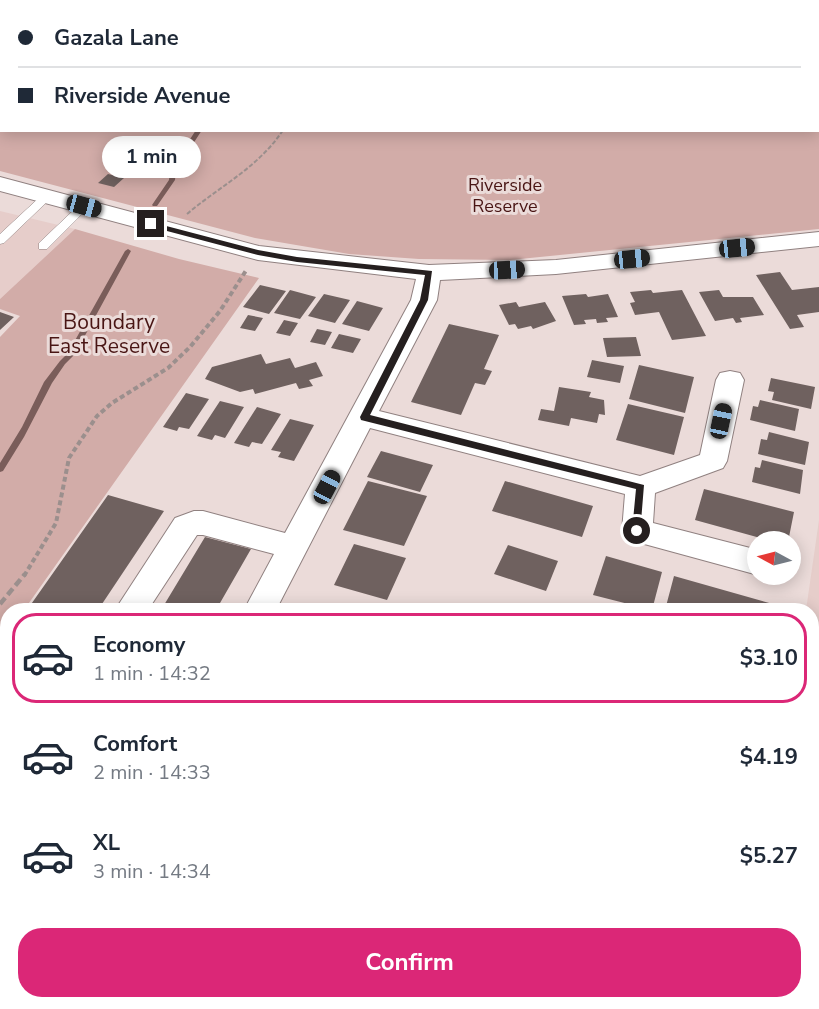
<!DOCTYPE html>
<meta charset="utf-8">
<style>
:root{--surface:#fff;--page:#f6f6f7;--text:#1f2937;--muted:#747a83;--line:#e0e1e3;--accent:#db2777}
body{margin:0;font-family:"Nunito Sans",sans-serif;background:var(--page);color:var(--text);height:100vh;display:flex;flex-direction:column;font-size:22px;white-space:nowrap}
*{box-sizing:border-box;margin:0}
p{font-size:20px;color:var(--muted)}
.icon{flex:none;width:33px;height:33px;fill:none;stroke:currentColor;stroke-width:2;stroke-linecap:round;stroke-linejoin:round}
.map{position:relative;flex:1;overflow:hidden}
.details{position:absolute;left:0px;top:603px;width:819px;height:406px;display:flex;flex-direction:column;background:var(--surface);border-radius:24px 24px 0 0;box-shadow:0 3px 15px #0003}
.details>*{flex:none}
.banner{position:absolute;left:0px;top:0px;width:819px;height:132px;box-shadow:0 3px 15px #0003;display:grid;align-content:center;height:132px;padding:0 18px;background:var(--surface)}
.needle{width:39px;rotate:277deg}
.tools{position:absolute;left:747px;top:531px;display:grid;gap:12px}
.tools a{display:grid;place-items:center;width:54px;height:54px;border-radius:50%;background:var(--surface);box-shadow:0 3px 15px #0003;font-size:30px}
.end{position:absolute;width:27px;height:27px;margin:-14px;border:8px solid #251f1f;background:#fff;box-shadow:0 0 0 3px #fff}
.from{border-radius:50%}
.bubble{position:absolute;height:42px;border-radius:21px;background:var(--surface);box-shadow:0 3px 15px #0003;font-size:20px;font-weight:700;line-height:42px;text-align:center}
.car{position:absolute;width:18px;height:36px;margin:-18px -9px;border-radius:8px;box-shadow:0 0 4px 2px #0007;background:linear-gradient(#222 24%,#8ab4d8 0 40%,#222 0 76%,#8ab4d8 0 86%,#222 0)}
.banner b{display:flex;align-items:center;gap:21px;height:57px;font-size:22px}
.banner b+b{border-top:2px solid var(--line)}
.banner i{width:15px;height:15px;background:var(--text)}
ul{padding:10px 0 0;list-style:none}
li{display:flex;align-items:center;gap:18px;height:90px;margin:0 12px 9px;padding:0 6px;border:3px solid transparent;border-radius:24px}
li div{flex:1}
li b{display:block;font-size:22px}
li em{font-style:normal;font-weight:700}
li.current{border-color:var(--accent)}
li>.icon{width:54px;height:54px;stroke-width:1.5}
.cta{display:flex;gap:12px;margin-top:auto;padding:12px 18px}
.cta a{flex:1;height:69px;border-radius:24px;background:var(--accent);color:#fff;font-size:24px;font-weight:700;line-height:69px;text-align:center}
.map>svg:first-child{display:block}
.built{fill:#e6cdca}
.green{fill:#d2aca8;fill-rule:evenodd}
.water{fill:#9f7874;stroke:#7a5d5a;stroke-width:1.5}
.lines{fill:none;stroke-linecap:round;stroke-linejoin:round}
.stream{fill:#7a5d5a;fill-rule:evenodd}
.building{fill:#6f615f}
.lane-casing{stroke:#908180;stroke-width:1}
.street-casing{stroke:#908180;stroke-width:2}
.path-far2{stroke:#9b8f8d;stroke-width:2;stroke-dasharray:4.5 2;stroke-linecap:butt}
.path-far1{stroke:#9b8f8d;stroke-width:4;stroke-dasharray:5 3;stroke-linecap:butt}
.path{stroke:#9b8f8d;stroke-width:4.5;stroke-dasharray:8 4;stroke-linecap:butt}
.lane{fill:#fff;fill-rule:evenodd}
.street{fill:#fff;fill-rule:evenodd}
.route{fill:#251f1f}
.labels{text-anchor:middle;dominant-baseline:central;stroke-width:6;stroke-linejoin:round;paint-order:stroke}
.far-park-label{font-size:18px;fill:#491514;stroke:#ebdbd9}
.park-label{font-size:21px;fill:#491514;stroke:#ebdbd9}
</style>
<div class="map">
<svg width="819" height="1009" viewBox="0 0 819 1009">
<rect width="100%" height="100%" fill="#ebdbd9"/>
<!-- built -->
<path class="built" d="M0,211L75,229L0,299Z
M819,520V1009H750L751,1002H812V610H806Z"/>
<!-- green -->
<path class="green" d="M0,0H819V229L510,260L419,259L349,254L255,238L0,171ZM2,2H818V130H2Z
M75,229L179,259L259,278L24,610H8L7,634L0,645V337L20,316L0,309V299Z"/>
<!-- water -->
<path class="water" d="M0,0H819V113L818,2H2L1,64Z"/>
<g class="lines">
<!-- stream -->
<path class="stream" d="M196,130H202L176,170L175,180L157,206H153L152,205L169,180L170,170Z
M128,249L131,251L75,354L65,364L52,383L24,437L3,471L0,472V463L22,427L44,382L60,361L68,353L125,251Z"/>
</g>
<!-- building -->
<path class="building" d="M108,174L124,178L114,187L98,183Z
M780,272L792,290L819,287V312L797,315L804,327L790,329L756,275Z
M260,285L286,291L269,314L243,307Z
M290,290L316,297L300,319L274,313Z
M651,290L653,293L682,290L706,336L672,340L659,312L635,315L630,303L635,302L630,292Z
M719,290L723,297H753L764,315L740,318L742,322L736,323L733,318L715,321L699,292Z
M324,294L350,300L335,323L308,316Z
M586,294L588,297L608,294L618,317L606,318L608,322L597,323L596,319L584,320L586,324L574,325L562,296Z
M357,301L383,308L369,331L342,324Z
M516,302L519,307L545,302L556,321L533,329L531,326L518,329L515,324L509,325L499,305Z
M0,312L14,317L0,330Z
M248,315L263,318L255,331L240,328Z
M284,320L298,323L290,336L276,333Z
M449,324L499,335L484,369L492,371L485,385L475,383L461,415L411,402Z
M317,329L332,332L325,345L310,342Z
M339,334L361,339L353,353L331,348Z
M636,337L641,356L607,357L603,338Z
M261,354L266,364L290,358L295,368L316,362L323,376L309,380L313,386L299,389L296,383L255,394L253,389L240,392L205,379L212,367Z
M592,360L624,366L620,383L587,377Z
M639,365L694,377L685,413L629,399Z
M771,378L815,387L811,409L772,400L774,392L768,391Z
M559,387L591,392L589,397L604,400L605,415L599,414L597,423L571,418L569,426L538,420L541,409L554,411Z
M186,393L209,399L189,429L179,427L177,431L163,427Z
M760,400L799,409L795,431L750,420L753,406L758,407Z
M220,401L244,407L225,438L215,435L212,440L197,436Z
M628,404L684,417L674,455L616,440Z
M257,407L281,414L262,444L252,442L249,447L234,443Z
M290,419L314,425L294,461L278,457L281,452L271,450Z
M769,432L809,442L805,465L758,454L761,439L767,440Z
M381,451L433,465L420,492L367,477Z
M762,460L803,470L800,494L752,482L755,467L760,468Z
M368,481L427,496L404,546L343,530Z
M505,481L593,506L582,537L492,511Z
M704,489L794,512L788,542H775L695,520Z
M108,495L164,511L98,610H27Z
M205,537L251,549L216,610H161Z
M354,544L406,558L387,600L334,585Z
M508,545L558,561L546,591L494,574Z
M606,556L662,572L652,610L593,595Z
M674,576L780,606L779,610H665Z
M8,638V715L0,713V648Z
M63,1002H69L78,1009H58Z
M93,1002H132L127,1009H104Z"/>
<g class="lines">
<defs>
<path id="lane" d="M47,193L51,194V198L4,243L0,244V234L43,194Z
M84,203L88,204V208L47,249H39V243L80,204Z"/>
<path id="street" d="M0,177L259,246L429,265L556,260L819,232V246L556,274L440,280L437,300L379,411L640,476L700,455L716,380L720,373L730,371L740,373L744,380L727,461L723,468L655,493L653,523L758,550V574H761L758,575L626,539L622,531L625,494L370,428L276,610H244L274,554L203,535H197L148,610H115L175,518L194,511H203L285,533L411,300L416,279L258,260L0,191Z
M8,951V997L0,1000V954Z"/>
</defs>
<!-- lane casing -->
<use href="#lane" class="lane-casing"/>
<!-- street casing -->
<use href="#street" class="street-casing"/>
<!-- path-far2 -->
<path class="path-far2" d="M187,214C220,186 259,167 283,130"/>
<!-- path-far1 -->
<path class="path-far1" d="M24,576L56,523L69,458L97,416L112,403L168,368L190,347L220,311L247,269"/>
<!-- path -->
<path class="path" d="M0,604L25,574"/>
<!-- lane -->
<use href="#lane" class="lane"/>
<!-- street -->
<use href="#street" class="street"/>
</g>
<!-- route -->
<path class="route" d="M151,222L258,250L297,257L432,271L428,300L370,415L644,485L640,534H633L632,531L636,489L361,420L360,417L420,300L425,275L297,262L258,255L148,226V222Z"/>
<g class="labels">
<!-- far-park labels -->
<g class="far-park-label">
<text x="505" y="185">Riverside<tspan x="505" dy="21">Reserve</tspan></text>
</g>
<!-- park labels -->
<g class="park-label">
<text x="109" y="322">Boundary<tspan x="109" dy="24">East Reserve</tspan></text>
</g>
</g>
</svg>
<div class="tools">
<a><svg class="needle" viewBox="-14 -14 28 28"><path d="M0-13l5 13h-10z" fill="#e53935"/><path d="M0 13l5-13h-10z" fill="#747a83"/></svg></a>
</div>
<i class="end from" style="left:637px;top:531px"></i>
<i class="end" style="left:151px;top:224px"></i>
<div class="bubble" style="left:102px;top:136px;width:99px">1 min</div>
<i class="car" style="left:84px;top:206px;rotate:105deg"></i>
<i class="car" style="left:737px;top:248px;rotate:84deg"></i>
<i class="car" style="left:632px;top:259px;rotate:84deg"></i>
<i class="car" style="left:507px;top:270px;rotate:87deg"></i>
<i class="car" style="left:721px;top:421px;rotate:12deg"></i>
<i class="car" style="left:327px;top:487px;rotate:28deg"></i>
<div class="banner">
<b><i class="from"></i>Gazala Lane</b>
<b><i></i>Riverside Avenue</b>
</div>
<section class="details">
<ul>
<li class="current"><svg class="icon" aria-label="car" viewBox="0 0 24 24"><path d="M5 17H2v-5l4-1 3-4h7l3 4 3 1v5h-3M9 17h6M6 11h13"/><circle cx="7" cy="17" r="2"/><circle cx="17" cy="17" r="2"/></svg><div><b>Economy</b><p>1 min · 14:32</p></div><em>$3.10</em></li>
<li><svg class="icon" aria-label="car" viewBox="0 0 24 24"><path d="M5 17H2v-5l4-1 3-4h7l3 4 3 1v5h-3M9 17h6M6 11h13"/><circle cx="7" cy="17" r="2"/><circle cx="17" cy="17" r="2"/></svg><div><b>Comfort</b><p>2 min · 14:33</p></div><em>$4.19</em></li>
<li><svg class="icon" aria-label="car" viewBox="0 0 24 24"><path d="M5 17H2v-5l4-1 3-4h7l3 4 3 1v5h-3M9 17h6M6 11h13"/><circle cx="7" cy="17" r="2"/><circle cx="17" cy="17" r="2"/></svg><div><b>XL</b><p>3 min · 14:34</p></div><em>$5.27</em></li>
</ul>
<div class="cta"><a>Confirm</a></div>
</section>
</div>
